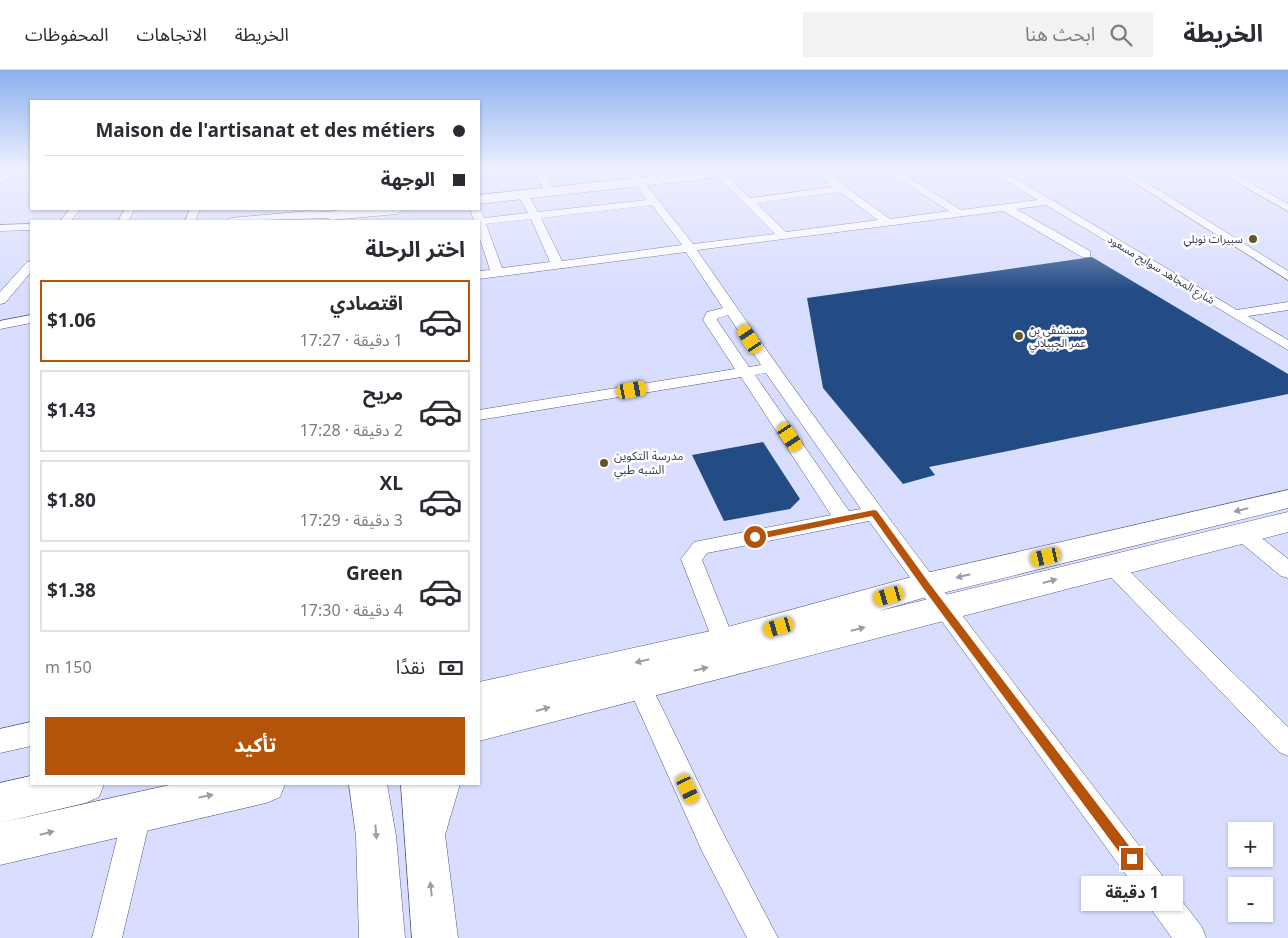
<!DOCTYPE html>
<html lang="ar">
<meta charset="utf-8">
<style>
:root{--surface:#fff;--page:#f2f2f3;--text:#2b2b33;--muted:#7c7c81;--line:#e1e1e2;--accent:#b45309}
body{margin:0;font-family:Georgia,"Noto Sans Arabic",serif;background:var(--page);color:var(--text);direction:rtl;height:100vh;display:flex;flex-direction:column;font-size:19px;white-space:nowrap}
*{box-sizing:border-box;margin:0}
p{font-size:16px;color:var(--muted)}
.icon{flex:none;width:28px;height:28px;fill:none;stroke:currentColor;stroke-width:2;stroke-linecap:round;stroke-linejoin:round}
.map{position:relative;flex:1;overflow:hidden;direction:ltr}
.details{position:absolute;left:30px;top:150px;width:450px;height:565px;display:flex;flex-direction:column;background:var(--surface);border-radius:0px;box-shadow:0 1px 4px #0004;direction:rtl}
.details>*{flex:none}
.hud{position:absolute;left:30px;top:30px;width:450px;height:110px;border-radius:0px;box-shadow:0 1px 4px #0004;direction:rtl;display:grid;align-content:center;height:110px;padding:0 15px;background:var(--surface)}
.buttons{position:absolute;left:1228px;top:752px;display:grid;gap:10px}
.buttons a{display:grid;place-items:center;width:45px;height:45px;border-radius:0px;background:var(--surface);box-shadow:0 1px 4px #0004;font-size:25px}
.end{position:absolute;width:22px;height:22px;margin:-11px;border:6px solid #b45309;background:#fff;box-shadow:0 0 0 2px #fff}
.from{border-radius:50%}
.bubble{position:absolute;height:35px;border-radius:0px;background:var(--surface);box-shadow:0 1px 4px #0004;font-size:16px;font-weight:700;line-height:35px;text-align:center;direction:rtl}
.car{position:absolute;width:15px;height:30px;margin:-15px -8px;border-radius:6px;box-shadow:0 0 4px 1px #0007;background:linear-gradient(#f5c518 24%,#345 0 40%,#f5c518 0 76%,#345 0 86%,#f5c518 0)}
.hud b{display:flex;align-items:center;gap:18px;height:48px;font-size:19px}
.hud b+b{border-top:1px solid var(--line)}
.hud i{width:12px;height:12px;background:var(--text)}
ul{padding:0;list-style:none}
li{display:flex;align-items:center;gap:15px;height:82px;margin:0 10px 8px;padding:0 5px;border:2px solid var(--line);border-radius:0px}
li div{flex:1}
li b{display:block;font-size:19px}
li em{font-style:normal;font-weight:700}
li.on{border-color:var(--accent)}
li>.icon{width:45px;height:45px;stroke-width:1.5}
h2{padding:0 15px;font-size:22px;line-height:60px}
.pay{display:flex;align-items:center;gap:12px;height:55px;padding:0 15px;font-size:19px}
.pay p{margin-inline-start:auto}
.cta{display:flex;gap:10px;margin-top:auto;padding:10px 15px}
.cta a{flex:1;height:58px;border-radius:0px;background:var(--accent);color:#fff;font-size:20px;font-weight:700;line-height:58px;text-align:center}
header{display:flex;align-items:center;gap:30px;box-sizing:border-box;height:70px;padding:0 25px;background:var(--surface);border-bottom:1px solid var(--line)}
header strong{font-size:24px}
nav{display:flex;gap:28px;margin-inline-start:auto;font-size:18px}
.search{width:350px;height:45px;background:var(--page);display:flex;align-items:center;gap:12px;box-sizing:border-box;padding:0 18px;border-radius:0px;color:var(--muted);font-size:19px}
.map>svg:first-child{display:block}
.building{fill:#234b84}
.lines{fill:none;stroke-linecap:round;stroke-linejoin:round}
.street-casing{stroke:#525784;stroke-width:1}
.secondary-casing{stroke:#525784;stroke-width:1}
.primary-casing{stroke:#525784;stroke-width:1}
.street{fill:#fff;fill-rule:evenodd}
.secondary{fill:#fff;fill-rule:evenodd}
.primary{fill:#fff;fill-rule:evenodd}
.oneway{fill:#9c9da8}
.route{fill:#b45309}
.poi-dot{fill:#635825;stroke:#fff;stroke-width:2}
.labels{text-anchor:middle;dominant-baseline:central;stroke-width:5;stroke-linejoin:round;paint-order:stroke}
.far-poi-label{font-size:11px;fill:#383b50;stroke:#fff;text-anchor:end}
.far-street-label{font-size:11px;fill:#383b50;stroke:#fff}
.poi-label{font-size:12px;fill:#383b50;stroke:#fff;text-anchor:start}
</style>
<header>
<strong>الخريطة</strong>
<div class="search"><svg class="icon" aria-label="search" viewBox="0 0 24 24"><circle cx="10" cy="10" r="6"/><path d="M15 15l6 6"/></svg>ابحث هنا</div>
<nav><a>الخريطة</a><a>الاتجاهات</a><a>المحفوظات</a></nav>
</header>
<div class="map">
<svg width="1288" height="868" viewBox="0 0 1288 868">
<rect width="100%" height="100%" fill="#d9defe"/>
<!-- building -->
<path class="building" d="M1092,187L1288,304V324L929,397L935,405L903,414L823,318L807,228Z
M763,372L800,429L790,439L724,451L692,385Z"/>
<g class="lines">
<defs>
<path id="street" d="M12,99H24L0,114V107Z
M534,99H544L552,117L551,119H543Z
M624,99H634L693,174L775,164L710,99H720L750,128L833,117L810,99H821L890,149L949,141L884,99H895L961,140L1038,130L1012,114L975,99H989L1018,110L1237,240L1288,232V240L1248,246L1288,270V280L1046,135L1016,139L1090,181V187H1082L1003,141L697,180C856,413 1030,634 1202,857L1206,868H1172L869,451L707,483L702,490L735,572L732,579L724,581L716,579L681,489L694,472L831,445L741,307L479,350V340L735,299L703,250L707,242L723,238L686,182L479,209V201L490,200L479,166V151H474L470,139H479V137L484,148L528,143L518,125L523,122L527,123L538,142L647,130ZM840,122L878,150L786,162L756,133ZM652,135L682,175L562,191L541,148ZM531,149L550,192L502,198L486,154ZM728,245L761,295L749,297L717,250L718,248ZM766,303L861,439L849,441L755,305Z
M1113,99H1125L1288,201V210Z
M1213,99H1225L1288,134V141Z
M70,139H80L71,151H60Z
M125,139H135L128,151H118Z
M190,139H200L195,151H185Z
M309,141L331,142L336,145L331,148L226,151L231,148Z
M31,154V160L0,161V155Z
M31,191V202L5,233L0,234V222L27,192Z
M31,245V253L0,259V251Z
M1242,456L1249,458L1288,489V508L1281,506L1235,468L1232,463L1235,458Z
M1111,487L1118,490L1288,657V686L1279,682L1104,500L1101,495L1104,490Z
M639,604L647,607L722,761L778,868H747L702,781L627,614L631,607Z
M31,652V676L0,683V659Z
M138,727L148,731L152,741L122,868H92L124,741L128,731Z"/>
<path id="secondary" d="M719,99H763L756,103L479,134V125Z
M348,139H405L397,144L331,150L323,145L325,142Z"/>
<path id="primary" d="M1288,420V438L926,527L879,541L1288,442V462L479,671V612L724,558L926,503Z
M31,706V714H104L99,727L85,733L0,753V713Z
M174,714H285L280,727L266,733L0,795V753Z
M349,714H387L396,766L405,868H359L356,766Z
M401,714H460L445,765L458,868H412Z"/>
</defs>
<!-- street casing -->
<use href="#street" class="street-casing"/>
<!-- secondary casing -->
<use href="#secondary" class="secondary-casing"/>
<!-- primary casing -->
<use href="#primary" class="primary-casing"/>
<!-- street -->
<use href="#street" class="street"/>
<!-- secondary -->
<use href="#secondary" class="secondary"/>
<!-- primary -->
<use href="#primary" class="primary"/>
</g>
<!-- one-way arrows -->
<defs><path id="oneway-solid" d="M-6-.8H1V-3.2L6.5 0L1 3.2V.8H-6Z" transform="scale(1.25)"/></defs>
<g class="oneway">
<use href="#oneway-solid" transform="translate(1241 440) rotate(166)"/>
<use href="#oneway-solid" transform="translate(963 506) rotate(166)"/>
<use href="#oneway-solid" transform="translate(1050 511) rotate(-15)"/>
<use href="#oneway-solid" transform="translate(858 559) rotate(-14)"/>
<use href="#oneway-solid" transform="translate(642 591) rotate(167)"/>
<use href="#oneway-solid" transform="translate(701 599) rotate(-14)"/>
<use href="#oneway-solid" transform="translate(543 639) rotate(-15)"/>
<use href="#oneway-solid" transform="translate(206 726) rotate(-11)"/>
<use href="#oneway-solid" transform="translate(376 762) rotate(85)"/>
<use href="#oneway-solid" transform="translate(47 763) rotate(-14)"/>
<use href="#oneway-solid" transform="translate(431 819) rotate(-96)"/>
</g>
<!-- sky -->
<linearGradient id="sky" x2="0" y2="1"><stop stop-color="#8bb0ed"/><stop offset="0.45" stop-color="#eef0ff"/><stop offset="1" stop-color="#eef0ff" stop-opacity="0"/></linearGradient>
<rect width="1288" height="220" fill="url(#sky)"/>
<!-- route -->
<path class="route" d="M874,440L877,441L929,513L1136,785L1138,789L1136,794L1132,795L1128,794L923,518L872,446L755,470L751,467L755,464Z"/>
<!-- markers -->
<g class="poi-dot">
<circle cx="1253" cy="169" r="5"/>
<circle cx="1019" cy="266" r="5"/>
<circle cx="604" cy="393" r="5"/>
</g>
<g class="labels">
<!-- far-poi labels -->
<g class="far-poi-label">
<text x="1243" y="169">سبيرات نوبلي</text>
<text x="1029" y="260" text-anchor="start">مستشفى بن<tspan x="1029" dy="13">عمر الجبيلاني</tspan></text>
</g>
<!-- far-street labels -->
<g class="far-street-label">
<text transform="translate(1161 200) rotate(31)">شارع المجاهد سوايح مسعود</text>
</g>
<!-- poi labels -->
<g class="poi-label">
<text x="614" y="386">مدرسة التكوين<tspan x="614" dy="14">الشبه طبي</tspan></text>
</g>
</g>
</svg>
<div class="buttons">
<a>+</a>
<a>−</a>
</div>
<i class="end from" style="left:755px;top:467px"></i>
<i class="end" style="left:1132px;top:789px"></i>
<div class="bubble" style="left:1081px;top:806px;width:102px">1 دقيقة</div>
<i class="car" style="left:750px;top:269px;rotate:327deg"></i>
<i class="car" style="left:632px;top:320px;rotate:80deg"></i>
<i class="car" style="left:790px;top:367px;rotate:146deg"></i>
<i class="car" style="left:1046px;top:487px;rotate:257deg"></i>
<i class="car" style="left:889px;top:526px;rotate:254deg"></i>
<i class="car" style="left:779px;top:557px;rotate:254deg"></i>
<i class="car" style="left:688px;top:719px;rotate:155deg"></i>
<div class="hud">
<b><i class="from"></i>Maison de l'artisanat et des métiers</b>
<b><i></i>الوجهة</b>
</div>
<section class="details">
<h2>اختر الرحلة</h2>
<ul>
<li class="on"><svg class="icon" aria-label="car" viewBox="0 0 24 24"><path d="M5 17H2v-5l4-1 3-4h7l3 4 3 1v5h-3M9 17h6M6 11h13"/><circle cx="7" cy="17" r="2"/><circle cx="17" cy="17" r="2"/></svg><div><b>اقتصادي</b><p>1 دقيقة · 17:27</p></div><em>$1.06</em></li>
<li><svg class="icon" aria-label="car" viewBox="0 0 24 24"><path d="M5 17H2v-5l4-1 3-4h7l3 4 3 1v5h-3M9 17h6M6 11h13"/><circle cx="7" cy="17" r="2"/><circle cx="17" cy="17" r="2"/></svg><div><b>مريح</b><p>2 دقيقة · 17:28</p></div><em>$1.43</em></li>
<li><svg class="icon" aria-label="car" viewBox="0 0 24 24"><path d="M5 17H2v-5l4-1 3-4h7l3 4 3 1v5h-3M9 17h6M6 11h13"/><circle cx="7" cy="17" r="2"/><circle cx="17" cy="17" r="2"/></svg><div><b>XL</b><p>3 دقيقة · 17:29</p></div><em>$1.80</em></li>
<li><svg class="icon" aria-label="car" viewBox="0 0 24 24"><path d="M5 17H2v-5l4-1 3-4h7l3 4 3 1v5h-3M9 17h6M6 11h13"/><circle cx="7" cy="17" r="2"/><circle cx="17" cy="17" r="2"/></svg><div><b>Green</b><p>4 دقيقة · 17:30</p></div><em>$1.38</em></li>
</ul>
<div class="pay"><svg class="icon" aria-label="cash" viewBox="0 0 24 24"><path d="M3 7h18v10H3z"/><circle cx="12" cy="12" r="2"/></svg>نقدًا<p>150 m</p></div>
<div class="cta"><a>تأكيد</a></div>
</section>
</div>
